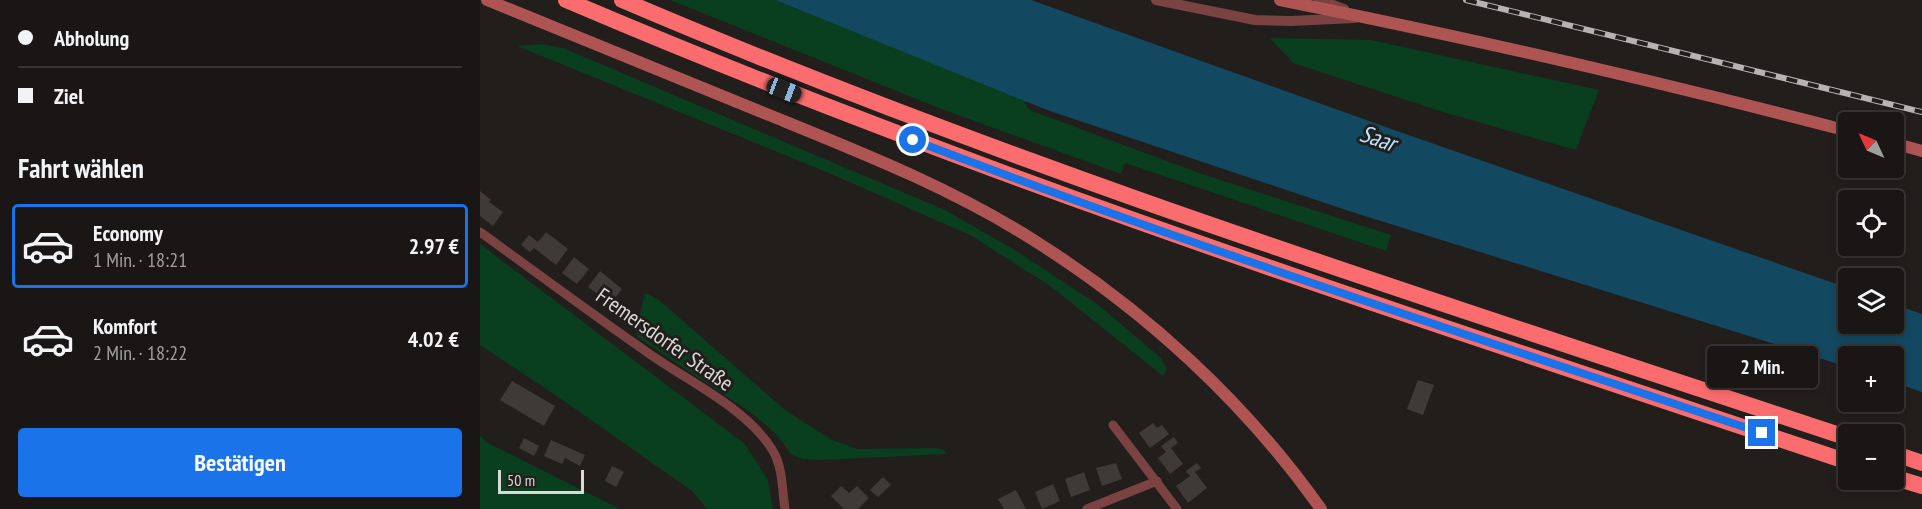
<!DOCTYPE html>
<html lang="de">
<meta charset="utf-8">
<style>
:root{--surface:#191615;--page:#221f1e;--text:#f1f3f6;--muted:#9f9fa0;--line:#373534;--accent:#1a73e8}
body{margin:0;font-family:"PT Sans Narrow",sans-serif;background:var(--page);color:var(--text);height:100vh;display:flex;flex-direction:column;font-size:22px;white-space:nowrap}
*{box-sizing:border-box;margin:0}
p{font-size:20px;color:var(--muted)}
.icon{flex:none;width:33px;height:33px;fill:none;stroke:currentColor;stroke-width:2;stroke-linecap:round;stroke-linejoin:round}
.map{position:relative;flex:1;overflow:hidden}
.side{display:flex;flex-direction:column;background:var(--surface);width:480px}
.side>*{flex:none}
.top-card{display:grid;align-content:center;height:132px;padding:0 18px;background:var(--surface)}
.needle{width:39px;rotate:314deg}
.fabs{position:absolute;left:1358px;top:112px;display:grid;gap:12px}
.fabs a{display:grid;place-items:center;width:66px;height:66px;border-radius:6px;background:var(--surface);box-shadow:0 3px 9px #0003,0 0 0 2px var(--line);font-size:30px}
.scale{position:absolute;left:18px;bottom:15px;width:86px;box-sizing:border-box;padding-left:6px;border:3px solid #dad9d7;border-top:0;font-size:16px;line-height:21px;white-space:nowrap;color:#dad9d7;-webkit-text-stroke:4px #211e1c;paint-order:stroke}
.end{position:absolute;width:27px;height:27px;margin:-14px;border:8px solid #1a73e8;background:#fff;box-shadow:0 0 0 3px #fff}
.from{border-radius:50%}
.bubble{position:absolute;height:42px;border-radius:6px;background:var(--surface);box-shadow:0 3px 9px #0003,0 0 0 2px var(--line);font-size:20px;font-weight:800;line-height:42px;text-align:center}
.car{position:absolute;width:18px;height:36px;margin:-18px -9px;border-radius:8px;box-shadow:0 0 4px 2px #0007;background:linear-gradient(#222 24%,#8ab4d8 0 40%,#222 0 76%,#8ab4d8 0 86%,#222 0)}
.top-card b{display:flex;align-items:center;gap:21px;height:57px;font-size:22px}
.top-card b+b{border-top:2px solid var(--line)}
.top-card i{width:15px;height:15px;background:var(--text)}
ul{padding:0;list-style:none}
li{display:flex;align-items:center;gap:18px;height:84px;margin:0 12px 9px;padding:0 6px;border:3px solid transparent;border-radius:6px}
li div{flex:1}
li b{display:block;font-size:22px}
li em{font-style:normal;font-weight:800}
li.on{border-color:var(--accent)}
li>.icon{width:54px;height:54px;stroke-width:1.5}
h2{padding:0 18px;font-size:27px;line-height:72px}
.button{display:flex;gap:12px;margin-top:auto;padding:12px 18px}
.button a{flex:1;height:69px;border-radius:6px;background:var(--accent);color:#fff;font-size:24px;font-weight:800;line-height:69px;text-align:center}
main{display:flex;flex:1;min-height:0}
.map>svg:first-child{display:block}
.green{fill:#093e1f}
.water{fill:#134861}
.building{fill:#3d3a38}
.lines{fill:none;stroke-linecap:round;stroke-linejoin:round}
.minor{stroke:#7a4241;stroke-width:9}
.tertiary{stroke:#7a4241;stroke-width:10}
.secondary{stroke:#ae5453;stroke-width:12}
.motorway{stroke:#fa6c6d;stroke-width:16}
.rail-casing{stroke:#b5b4b2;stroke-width:6}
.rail{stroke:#211e1c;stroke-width:4;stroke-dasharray:11;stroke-linecap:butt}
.route{stroke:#1a73e8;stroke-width:8}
.labels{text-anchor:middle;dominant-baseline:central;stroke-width:6;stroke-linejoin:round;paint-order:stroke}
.street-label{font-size:22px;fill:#dad9d7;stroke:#211e1c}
.water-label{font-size:24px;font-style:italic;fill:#b8e4fe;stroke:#211e1c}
</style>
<main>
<section class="side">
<div class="top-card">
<b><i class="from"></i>Abholung</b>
<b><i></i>Ziel</b>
</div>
<h2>Fahrt wählen</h2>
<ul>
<li class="on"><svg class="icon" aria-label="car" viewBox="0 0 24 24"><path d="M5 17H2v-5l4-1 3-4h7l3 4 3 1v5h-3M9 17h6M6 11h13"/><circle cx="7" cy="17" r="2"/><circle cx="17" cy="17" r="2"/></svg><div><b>Economy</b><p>1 Min. · 18:21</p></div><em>2.97 €</em></li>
<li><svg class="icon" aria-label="car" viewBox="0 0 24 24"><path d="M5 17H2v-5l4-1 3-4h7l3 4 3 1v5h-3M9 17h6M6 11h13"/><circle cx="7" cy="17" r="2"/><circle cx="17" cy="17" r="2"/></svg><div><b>Komfort</b><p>2 Min. · 18:22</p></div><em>4.02 €</em></li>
</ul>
<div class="button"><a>Bestätigen</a></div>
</section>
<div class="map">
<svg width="1442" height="509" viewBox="0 0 1442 509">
<rect width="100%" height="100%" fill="#211e1c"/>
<!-- green -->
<path class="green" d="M190,0H295L544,100L547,107L552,111L722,174L911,235L906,251L645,163L641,174L464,110Z
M790,38L891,40L1119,90L1096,150L963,112L813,63Z
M62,44L83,48L465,210L538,252L617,304L681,358L687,369L683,376L570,286L492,236L349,173L37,46Z
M0,244L265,444L288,480L293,509H227L212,491L74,394L0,345Z
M165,293L179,300L305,410L352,440L377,449L456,448L464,450L466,454L342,460L323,459L312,455L296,434L273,414L157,337L156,330Z
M0,435L6,442L140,509H0Z"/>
<!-- water -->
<path class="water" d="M295,0H551L917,131L1368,288V324H1413V304L1442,314V392L1413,382V357H1368V367L872,212L567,110Z"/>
<!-- building -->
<path class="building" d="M0,191L11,200L9,202L23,212L13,226L0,216Z
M66,232L88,249L76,265L54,248L50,252L41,245L49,235L58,242Z
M94,257L109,269L97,284L82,273Z
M120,271L142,289L130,304L108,287Z
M938,380L954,385L943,415L927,409Z
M32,381L75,406L64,426L20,400Z
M673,423L677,428L682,425L689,434L670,448L659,433Z
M694,437L698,443L691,448L703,464L690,474L678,458L686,452L681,446Z
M44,438L59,446L54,456L39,448Z
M71,440L105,455L100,466L85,458L82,464L64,456Z
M636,463L642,479L622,486L616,468Z
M717,463L721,468L715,472L727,488L708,503L696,486L710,476L706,471Z
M132,466L144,472L136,487L125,481Z
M604,472L610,490L591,497L585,479Z
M403,477L411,485L398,497L390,490Z
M573,484L580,501L562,509L555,492Z
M361,486L369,493L377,486L389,498L378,509H364L351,496Z
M536,490L546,509H524L518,499Z"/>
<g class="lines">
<!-- minor -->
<path class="minor" d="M0,232C57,273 113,315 171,355C210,382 269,410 293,451C303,468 302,490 305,509
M633,425L697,509
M607,509L677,481"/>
<!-- tertiary -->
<path class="tertiary" d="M676,0L775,20L811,21L875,18
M839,0L864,9"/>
<!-- secondary -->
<path class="secondary" d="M7,0C101,39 195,77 289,115C380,152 472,188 555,241C666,311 765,402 841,509
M800,0C991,38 1180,82 1368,131
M1413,143L1442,151"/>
<!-- motorway -->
<path class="motorway" d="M86,0C504,179 937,318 1368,462
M142,0C542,171 956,301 1368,438
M1413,453L1442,463
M1413,477L1442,486"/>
<defs>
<path id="rail" d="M986,0L1442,112"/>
</defs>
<!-- rail casing -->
<use href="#rail" class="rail-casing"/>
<!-- rail -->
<use href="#rail" class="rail"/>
</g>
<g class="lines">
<!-- route -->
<path class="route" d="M433,140C712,247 998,338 1282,433"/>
</g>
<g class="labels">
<!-- street labels -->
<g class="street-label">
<text transform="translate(185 339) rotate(35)">Fremersdorfer Straße</text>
</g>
<!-- water labels -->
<g class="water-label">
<text transform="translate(898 138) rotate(19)">Saar</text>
</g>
</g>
</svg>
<div class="fabs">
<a><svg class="needle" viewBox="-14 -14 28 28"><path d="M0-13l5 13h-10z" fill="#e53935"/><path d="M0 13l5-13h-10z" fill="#9f9fa0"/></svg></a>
<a><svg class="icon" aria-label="locate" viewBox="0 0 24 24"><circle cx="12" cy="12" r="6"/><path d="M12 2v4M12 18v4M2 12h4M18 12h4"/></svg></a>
<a><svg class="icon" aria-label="layers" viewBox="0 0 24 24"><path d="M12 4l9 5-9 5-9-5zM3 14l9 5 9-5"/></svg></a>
<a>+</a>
<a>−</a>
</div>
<div class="scale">50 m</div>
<i class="end from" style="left:433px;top:140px"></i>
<i class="end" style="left:1282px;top:433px"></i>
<div class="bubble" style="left:1227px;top:346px;width:111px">2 Min.</div>
<i class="car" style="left:304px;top:90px;rotate:111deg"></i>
</div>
</main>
